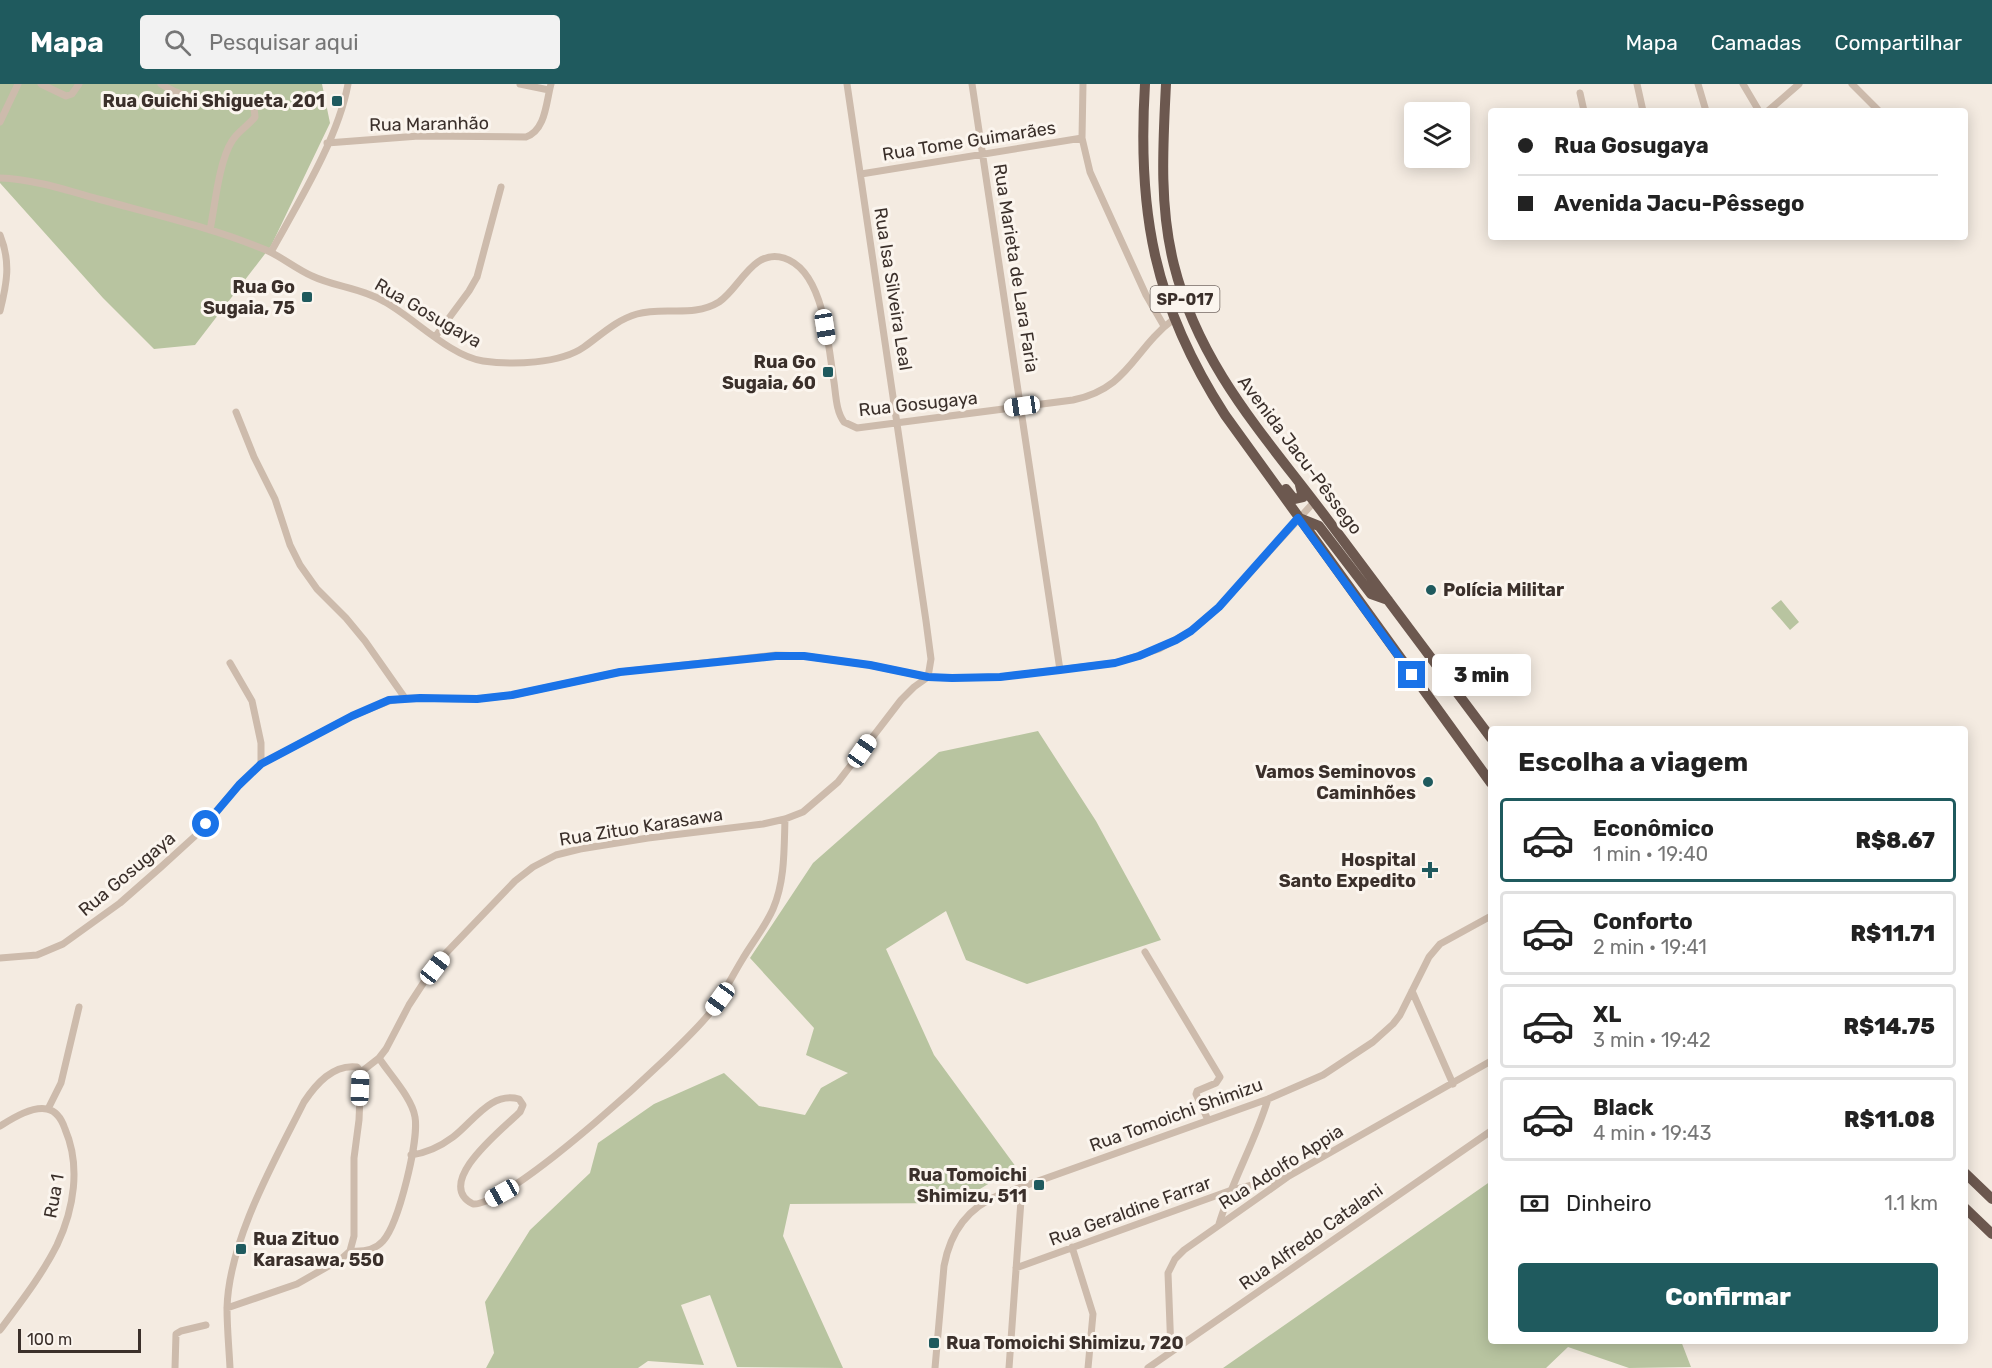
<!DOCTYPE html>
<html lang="pt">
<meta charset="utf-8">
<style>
:root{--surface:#fff;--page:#f2f2f2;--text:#222;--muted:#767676;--line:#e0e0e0;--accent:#1f5a5e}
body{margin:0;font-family:Rubik,sans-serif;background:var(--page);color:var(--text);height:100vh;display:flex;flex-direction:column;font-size:22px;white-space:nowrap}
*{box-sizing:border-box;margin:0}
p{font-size:20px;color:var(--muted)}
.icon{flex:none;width:33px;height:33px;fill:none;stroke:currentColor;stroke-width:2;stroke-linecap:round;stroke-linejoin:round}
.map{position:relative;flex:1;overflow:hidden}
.side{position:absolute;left:1488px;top:642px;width:480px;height:618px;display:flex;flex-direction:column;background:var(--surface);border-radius:6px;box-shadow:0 3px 15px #0003}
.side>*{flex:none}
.guide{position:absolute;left:1488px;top:24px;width:480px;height:132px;border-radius:6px;box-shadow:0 3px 15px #0003;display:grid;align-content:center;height:132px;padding:0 30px;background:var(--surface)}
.controls{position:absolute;left:1404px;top:18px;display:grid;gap:12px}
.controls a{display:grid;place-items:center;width:66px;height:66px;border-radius:6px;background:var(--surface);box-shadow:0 3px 15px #0003;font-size:30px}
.scale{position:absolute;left:18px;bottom:15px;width:123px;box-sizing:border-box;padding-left:6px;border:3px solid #3b302b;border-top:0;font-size:16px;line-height:21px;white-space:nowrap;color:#3b302b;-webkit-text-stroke:4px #fbf5ee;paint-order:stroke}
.end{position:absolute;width:27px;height:27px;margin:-14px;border:8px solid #1a73e8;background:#fff;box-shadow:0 0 0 3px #fff}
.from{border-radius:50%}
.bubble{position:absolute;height:42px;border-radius:6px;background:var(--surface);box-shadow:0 3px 15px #0003;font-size:20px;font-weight:800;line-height:42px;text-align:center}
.car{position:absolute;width:18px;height:36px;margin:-18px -9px;border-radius:8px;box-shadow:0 0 4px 2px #0007;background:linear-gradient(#fff 24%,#345 0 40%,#fff 0 76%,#345 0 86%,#fff 0)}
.guide b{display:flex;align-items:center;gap:21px;height:57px;font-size:22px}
.guide b+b{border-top:2px solid var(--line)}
.guide i{width:15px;height:15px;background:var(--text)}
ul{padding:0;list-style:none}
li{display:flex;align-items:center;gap:18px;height:84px;margin:0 12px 9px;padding:0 18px;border:3px solid var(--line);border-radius:6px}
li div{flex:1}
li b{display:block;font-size:22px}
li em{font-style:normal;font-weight:800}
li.selected{border-color:var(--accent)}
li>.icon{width:54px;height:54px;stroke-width:1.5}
h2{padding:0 30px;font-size:27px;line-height:72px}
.pay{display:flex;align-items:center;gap:15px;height:66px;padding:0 30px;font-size:22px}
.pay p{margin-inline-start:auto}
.primary-button{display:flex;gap:12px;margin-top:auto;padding:12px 30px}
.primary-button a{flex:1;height:69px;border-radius:6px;background:var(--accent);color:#fff;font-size:24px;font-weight:800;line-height:69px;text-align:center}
header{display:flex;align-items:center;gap:36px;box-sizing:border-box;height:84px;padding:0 30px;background:var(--accent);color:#fff}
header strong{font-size:28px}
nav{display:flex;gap:33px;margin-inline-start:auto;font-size:21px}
.search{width:420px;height:54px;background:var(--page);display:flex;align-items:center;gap:15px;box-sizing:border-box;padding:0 21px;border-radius:6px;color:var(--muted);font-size:22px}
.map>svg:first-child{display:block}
.green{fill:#b8c4a0}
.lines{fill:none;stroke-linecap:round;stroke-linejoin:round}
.minor{stroke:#cdbbac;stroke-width:7}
.trunk{stroke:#6c584f;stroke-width:10}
.route{stroke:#1a73e8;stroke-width:8}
.poi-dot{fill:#1f5a5e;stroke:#fbf5ee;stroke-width:2}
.labels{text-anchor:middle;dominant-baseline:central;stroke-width:6;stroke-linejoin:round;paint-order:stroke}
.shield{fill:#fbf5ee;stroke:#756b66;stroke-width:1.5}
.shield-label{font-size:16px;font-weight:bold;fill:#3b302b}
.poi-label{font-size:18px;font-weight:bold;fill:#3b302b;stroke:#fbf5ee;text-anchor:end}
.street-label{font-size:18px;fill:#3b302b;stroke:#fbf5ee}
</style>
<header>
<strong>Mapa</strong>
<div class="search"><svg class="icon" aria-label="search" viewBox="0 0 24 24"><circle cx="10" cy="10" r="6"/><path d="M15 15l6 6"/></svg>Pesquisar aqui</div>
<nav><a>Mapa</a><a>Camadas</a><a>Compartilhar</a></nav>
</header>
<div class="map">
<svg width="1992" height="1284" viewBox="0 0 1992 1284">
<rect width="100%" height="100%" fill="#f4ebe1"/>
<!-- green -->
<path class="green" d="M0,0H322L330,39L271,162L195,261L154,265L103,214L0,99Z
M1781,516L1799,538L1790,546L1771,524Z
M1038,647L1096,737L1161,856L1027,900L966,876L946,827L886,865L934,971L1016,1083L957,1119L790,1120L783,1152L843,1284L737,1283L710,1211L681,1221L704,1281L648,1277L638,1284H486L494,1269L485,1218L530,1146L590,1089L598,1059L654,1020L724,989L759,1022L805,1031L821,1004L848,989L806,971L814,944L750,874L813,779L939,668Z
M1491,1097V1257H1681L1691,1283L1629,1284L1568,1263L1546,1284H1223Z"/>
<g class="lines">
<!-- minor -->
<path class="minor" d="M41,0L66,12L72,10L79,0
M161,0C172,7 184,12 197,14C217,16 237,10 254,24L255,33C248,42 238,47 232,57C219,77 215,121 210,146
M520,0L549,6
M972,0L1060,586
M1083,0L1082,54L1090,88L1146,211L1164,242
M1637,0L1643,27
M1698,0L1706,27
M1743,0L1759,27
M1852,0L1879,27
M1580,9L1584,27
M1768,27L1799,0
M0,38L18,0
M327,59L419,52L526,53C546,46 546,18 551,0
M861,90L1082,54
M0,94C34,95 69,107 102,116C157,131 213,144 266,166C282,173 296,185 312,192C335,203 362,204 385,218C414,234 450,272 483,277C512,281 560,280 584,263C601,251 616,236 637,230C664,222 693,234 719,218C740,204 753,164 784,174C825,187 828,263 834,298C836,312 836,327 844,338L857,344L1073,316C1130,304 1133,265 1174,235
M0,151C11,178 7,199 0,227
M271,168C298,119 338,55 348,0
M435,253L469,207L477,193L501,103
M236,328L254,373L275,415L290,461L300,481L317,505L346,534L365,557L405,614
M230,579L252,617L261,659V680
M1145,868L1220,993L1216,999L1197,1007L1196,1010L1208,1036
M0,874L37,871L63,860L120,819L161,783L194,753L239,701L261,680L352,632L389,617L405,614L477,615L512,611L620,588L776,571L804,572L870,581L928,593L952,594L1000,593L1115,579L1159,565L1191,547L1219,523L1314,418
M1412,907L1453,1000
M361,988L379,974L386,965L409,921L424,898L446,869L515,797L533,783L556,771L580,765L648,754L763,740L785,735L803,728L838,698L901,616L914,603L928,593L931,575L926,537L847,0
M48,1025L61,999L79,923
M0,1042C13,1034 32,1022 47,1025C57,1027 62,1036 65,1045C81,1082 74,1125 57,1161C42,1191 20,1219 0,1246
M411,1071C427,1069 441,1062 453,1053C473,1038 491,1007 519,1015L523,1021L520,1028C505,1043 432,1099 473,1120C511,1122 681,965 709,930C722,913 731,894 742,876C752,859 765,843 773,825C785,797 784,766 785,735
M1219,1140C1232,1097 1255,1058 1268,1015
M1072,1163L1093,1230L1088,1284
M350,1167C362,1168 375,1166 383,1157C399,1139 419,1056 415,1033C412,1014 390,991 379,974
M1016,1184L1229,1107L1283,1093
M227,1224L297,1200L341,1175L350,1167L354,1152V1074L359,1036L361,988L357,983C333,980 316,1000 304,1018C274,1078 229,1156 227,1224C227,1244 229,1264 230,1284
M1171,1268L1168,1189L1175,1175L1184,1166L1289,1092L1491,977
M175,1284L176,1250L181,1247L206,1241
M935,1284L944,1182C950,1149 967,1124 999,1111L1268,1015L1323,991L1373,958L1393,940L1400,931L1429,873L1440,860L1491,832
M1009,1284L1022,1102
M1148,1284L1491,1047"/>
<!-- trunk -->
<path class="trunk" d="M1145,0C1137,129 1154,221 1225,331L1491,699
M1166,0C1163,60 1159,122 1174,181C1199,282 1265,352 1325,432C1381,506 1436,580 1491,654
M1286,405L1294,415L1303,413L1300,401
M1299,434L1319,442L1371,510L1388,516
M1965,1089L1992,1115
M1965,1124L1992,1150"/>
</g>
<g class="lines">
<!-- route -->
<path class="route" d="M206,740L239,701L261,680L352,632L389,616L420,614L477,615L512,611L620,588L776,572H804L870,581L928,593L952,594L1000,593L1060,586L1115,579L1139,572L1176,556L1191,547L1219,523L1298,434L1412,591"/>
</g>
<!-- markers -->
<g class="poi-dot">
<rect x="331" y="11" width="12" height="12" rx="3"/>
<rect x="301" y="207" width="12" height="12" rx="3"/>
<rect x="822" y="282" width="12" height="12" rx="3"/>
<circle cx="1431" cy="506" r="6"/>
<circle cx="1428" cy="698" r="6"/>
<path d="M1427 777h6v6h6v6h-6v6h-6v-6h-6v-6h6z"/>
<rect x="1033" y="1095" width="12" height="12" rx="3"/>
<rect x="235" y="1159" width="12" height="12" rx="3"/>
<rect x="928" y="1253" width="12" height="12" rx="3"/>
</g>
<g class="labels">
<!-- shield labels -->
<rect class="shield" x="1150.5" y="202" width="69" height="26" rx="4.5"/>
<g class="shield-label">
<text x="1185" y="215">SP-017</text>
</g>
<!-- poi labels -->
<g class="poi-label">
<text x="325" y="17">Rua Guichi Shigueta, 201</text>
<text x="295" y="203">Rua Go<tspan x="295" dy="21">Sugaia, 75</tspan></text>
<text x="816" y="278">Rua Go<tspan x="816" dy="21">Sugaia, 60</tspan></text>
<text x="1443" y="506" text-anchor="start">Polícia Militar</text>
<text x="1416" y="688">Vamos Seminovos<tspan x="1416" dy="21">Caminhões</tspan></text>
<text x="1416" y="776">Hospital<tspan x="1416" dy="21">Santo Expedito</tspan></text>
<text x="1027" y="1091">Rua Tomoichi<tspan x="1027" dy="21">Shimizu, 511</tspan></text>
<text x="253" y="1155" text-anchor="start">Rua Zituo<tspan x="253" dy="21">Karasawa, 550</tspan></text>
<text x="946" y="1259" text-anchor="start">Rua Tomoichi Shimizu, 720</text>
</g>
<!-- street labels -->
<g class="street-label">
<text transform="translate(429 40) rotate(-1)">Rua Maranhão</text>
<text transform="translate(969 57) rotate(-9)">Rua Tome Guimarães</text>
<text transform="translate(1016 184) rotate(81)">Rua Marieta de Lara Faria</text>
<text transform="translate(893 205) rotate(81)">Rua Isa Silveira Leal</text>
<text transform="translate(428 229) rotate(30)">Rua Gosugaya</text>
<text transform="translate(918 320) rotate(-6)">Rua Gosugaya</text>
<text transform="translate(1300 371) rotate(53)">Avenida Jacu-Pêssego</text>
<text transform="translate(641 743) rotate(-9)">Rua Zituo Karasawa</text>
<text transform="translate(127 790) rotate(-40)">Rua Gosugaya</text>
<text transform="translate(1176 1031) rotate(-20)">Rua Tomoichi Shimizu</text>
<text transform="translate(1281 1083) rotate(-32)">Rua Adolfo Appia</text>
<text transform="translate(54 1112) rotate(-80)">Rua 1</text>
<text transform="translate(1130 1127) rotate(-20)">Rua Geraldine Farrar</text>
<text transform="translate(1311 1153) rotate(-35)">Rua Alfredo Catalani</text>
</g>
</g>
</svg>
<div class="controls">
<a><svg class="icon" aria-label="layers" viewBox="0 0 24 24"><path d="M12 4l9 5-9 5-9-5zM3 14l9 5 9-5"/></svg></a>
</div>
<div class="scale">100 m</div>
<i class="end from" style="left:206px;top:740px"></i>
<i class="end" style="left:1412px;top:591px"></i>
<div class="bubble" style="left:1432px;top:570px;width:99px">3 min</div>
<i class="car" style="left:825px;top:243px;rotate:171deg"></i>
<i class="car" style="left:1022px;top:322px;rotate:262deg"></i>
<i class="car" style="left:862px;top:667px;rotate:35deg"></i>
<i class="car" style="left:435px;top:884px;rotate:38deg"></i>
<i class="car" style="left:720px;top:915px;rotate:216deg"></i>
<i class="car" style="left:360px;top:1004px;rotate:2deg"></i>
<i class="car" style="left:502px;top:1109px;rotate:241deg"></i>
<div class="guide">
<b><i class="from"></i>Rua Gosugaya</b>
<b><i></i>Avenida Jacu-Pêssego</b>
</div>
<section class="side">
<h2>Escolha a viagem</h2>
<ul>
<li class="selected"><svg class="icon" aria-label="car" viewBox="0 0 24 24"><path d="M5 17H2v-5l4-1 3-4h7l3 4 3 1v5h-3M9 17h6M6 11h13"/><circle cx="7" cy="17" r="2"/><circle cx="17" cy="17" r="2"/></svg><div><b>Econômico</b><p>1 min · 19:40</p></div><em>R$8.67</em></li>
<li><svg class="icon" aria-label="car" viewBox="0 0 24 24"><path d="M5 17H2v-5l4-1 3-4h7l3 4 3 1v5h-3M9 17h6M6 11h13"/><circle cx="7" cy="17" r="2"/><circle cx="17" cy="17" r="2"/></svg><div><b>Conforto</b><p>2 min · 19:41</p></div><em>R$11.71</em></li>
<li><svg class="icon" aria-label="car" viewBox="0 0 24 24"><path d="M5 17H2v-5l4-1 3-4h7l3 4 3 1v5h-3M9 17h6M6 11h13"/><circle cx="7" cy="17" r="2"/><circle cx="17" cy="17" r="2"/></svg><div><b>XL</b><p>3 min · 19:42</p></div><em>R$14.75</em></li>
<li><svg class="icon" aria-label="car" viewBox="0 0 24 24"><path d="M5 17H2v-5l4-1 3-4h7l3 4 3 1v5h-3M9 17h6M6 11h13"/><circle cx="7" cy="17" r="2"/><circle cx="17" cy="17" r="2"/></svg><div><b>Black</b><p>4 min · 19:43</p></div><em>R$11.08</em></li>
</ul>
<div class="pay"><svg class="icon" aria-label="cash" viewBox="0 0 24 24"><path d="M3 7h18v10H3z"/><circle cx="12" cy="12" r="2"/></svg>Dinheiro<p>1.1 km</p></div>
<div class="primary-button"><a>Confirmar</a></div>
</section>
</div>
